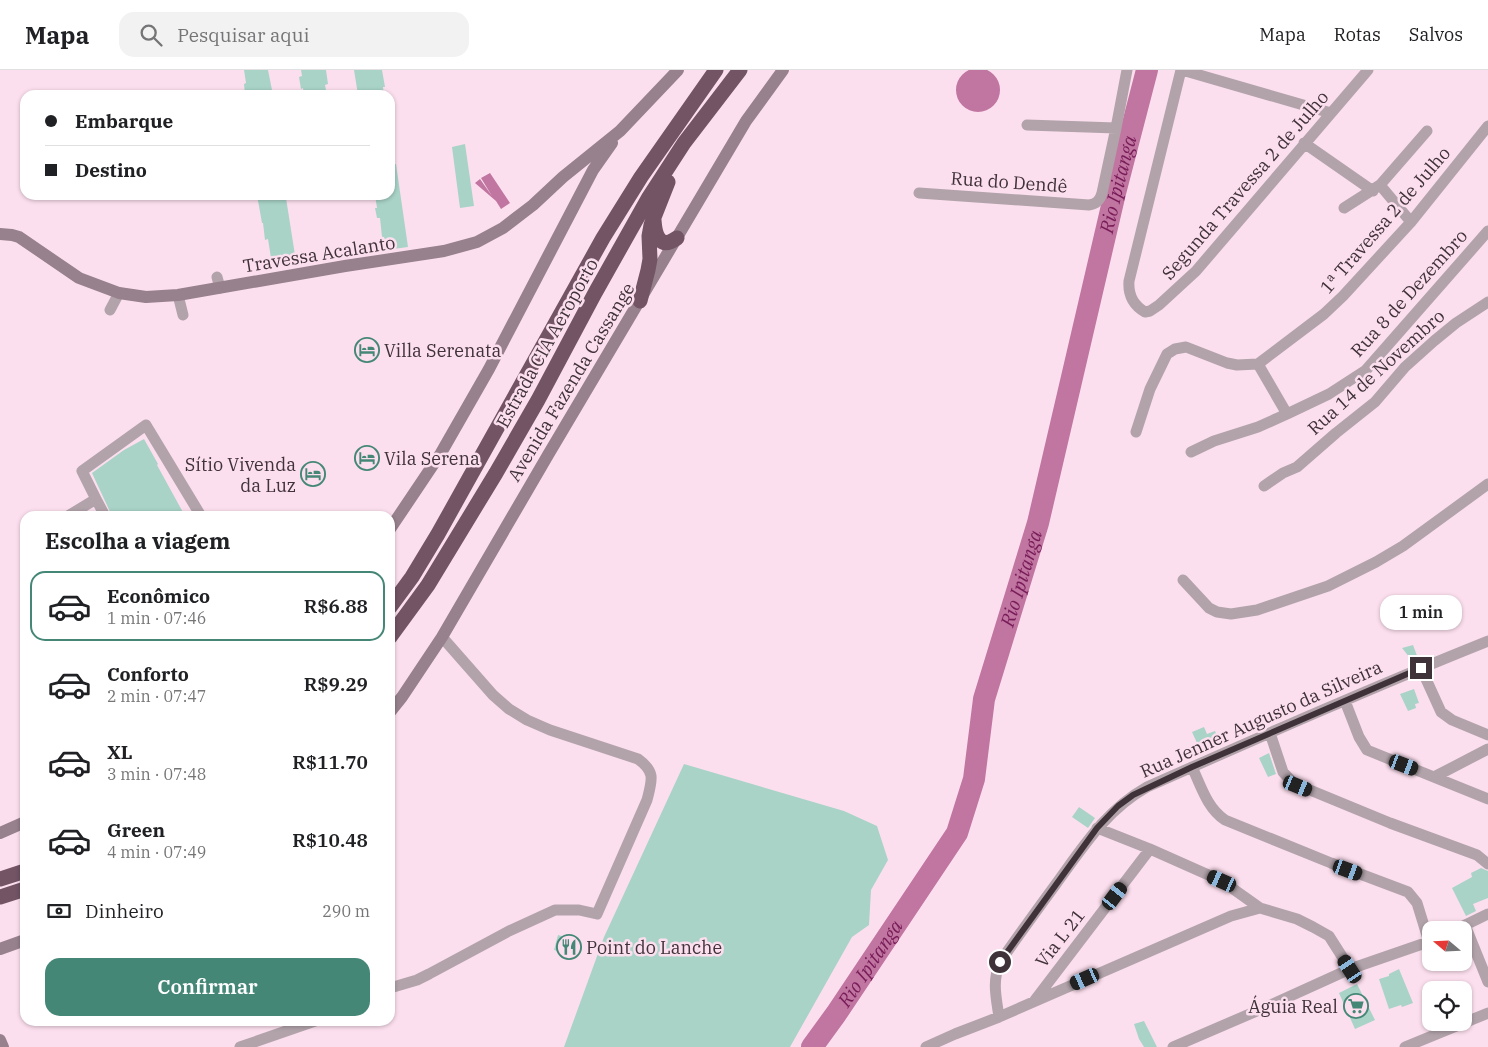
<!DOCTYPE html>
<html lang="pt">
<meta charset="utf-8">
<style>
:root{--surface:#fff;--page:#f2f2f2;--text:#202124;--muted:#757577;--line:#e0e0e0;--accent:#458777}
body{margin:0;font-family:"IBM Plex Serif",serif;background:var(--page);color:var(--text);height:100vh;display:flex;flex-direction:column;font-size:19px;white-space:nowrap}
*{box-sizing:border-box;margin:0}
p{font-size:16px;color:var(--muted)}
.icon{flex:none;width:28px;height:28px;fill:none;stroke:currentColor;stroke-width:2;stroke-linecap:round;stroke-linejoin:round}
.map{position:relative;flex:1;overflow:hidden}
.drawer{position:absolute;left:20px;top:441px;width:375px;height:515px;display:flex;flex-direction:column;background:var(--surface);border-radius:15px;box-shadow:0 1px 4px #0004}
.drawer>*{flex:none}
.banner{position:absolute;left:20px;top:20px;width:375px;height:110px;border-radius:15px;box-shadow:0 1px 4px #0004;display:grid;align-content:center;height:110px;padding:0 25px;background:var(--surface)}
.needle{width:32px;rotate:289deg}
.fabs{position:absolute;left:1422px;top:851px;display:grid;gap:10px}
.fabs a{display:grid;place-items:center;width:50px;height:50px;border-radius:10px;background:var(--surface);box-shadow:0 1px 4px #0004;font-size:25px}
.end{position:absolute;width:22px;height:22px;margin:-11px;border:6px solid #403239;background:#fff;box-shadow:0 0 0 2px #fff}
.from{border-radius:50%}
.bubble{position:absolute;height:35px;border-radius:15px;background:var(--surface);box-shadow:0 1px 4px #0004;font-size:16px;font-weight:600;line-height:35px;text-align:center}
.car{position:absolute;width:15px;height:30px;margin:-15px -8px;border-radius:6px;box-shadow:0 0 4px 1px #0007;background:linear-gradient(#222 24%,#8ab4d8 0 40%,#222 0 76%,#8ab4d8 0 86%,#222 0)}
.banner b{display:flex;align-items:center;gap:18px;height:48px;font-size:19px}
.banner b+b{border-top:1px solid var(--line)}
.banner i{width:12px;height:12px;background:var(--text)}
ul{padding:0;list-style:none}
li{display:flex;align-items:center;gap:15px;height:70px;margin:0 10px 8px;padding:0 15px;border:2px solid transparent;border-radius:15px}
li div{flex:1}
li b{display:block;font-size:19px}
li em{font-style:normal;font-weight:600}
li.active{border-color:var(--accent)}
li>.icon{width:45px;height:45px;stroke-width:1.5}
h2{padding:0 25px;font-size:22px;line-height:60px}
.pay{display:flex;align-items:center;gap:12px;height:55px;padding:0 25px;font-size:19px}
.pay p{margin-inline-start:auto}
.button{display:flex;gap:10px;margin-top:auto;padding:10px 25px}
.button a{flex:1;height:58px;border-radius:15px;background:var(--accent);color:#fff;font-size:20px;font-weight:600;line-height:58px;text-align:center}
header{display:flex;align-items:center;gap:30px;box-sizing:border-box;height:70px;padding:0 25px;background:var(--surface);border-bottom:1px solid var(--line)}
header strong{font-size:24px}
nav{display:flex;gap:28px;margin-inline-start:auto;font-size:18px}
.search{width:350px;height:45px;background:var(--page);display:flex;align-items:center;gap:12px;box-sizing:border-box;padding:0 18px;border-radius:15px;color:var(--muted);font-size:19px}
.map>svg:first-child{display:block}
.water{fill:#c175a1}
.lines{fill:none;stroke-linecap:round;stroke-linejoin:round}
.river{stroke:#c175a1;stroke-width:22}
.building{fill:#a9d3c7}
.street{stroke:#b2a3aa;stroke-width:11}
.secondary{stroke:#97818c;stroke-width:12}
.highway{stroke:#725464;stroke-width:15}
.route{stroke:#403239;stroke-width:6}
.labels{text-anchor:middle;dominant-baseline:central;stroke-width:5;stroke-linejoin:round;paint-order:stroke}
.street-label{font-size:18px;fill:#403239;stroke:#fcdfee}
.poi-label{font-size:18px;fill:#403239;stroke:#fcdfee;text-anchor:start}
.water-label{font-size:19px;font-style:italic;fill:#771c58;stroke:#fcdfee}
</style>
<header>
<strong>Mapa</strong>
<div class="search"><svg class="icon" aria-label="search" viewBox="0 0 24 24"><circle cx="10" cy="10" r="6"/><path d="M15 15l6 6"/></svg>Pesquisar aqui</div>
<nav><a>Mapa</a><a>Rotas</a><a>Salvos</a></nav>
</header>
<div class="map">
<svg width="1488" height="977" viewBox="0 0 1488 977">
<rect width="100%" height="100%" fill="#fcdfee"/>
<!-- water -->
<path class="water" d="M956 20a22 22 0 1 1 44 0a22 22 0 1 1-44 0Z
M490,103L510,133L501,139L496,131L475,113L480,109L492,126L481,108Z"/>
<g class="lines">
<!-- river -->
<path class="river" id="s1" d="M812,977L836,944L957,763L974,709L984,629L1038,453L1115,123L1147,0"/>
</g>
<!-- building -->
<path class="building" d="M244,0H268L272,20H270V25H245L244,14L246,13Z
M301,0H326L328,14L325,15L327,25H304L303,18L301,19L299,7L302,6Z
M354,0H382L385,17H383L384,25H358Z
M465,74L474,136L460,138L452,77Z
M396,94L408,177L386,180L384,167H382L380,148H377L375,138H377L375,125H390V95Z
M257,125H284L285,129L286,128L295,185L271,188L268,169L265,170L263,153H262Z
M144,369L158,394L157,395L185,446H112L92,403L124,380Z
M1413,575L1419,591L1414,593L1402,578Z
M1414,619L1419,633L1415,634L1416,638L1408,641L1400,624Z
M1204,657L1207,664L1215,661L1221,676L1202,684L1192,662Z
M1269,683L1276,704L1268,707L1259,688Z
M684,694L844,741L877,756L888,790L871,820L869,855L852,867L790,977H564L604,867Z
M1079,737L1095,748L1088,758L1072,747Z
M1481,798L1488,801V828L1473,834L1476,841L1466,846L1452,818L1472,807L1471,803Z
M558,865L576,870L572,885L554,880Z
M1399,899L1413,933L1402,937L1401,935L1389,939L1379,909L1389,906V904Z
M1357,914L1375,950L1355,959L1339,923Z
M1144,951L1157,977H1144L1139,969L1134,954Z"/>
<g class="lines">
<!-- street -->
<path class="street" d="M1181,0L1129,211C1128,224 1133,235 1145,242L1150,241L1159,235L1196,201L1368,0
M1182,0L1331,43
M1027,55L1116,58
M1304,73L1373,121
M1380,115L1411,152
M919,123L1089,135C1097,134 1100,130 1102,123L1116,58L1127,0
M1344,138L1380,115L1427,61
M217,207L220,218
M178,225L183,245
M110,240L119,223
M1258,294L1287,344
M1136,362L1150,319L1167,284L1175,279L1186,277L1227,293L1237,295L1258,294L1324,244L1343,226L1411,152L1488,56
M1191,382L1214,371L1258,357L1287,344L1329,324L1366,300L1488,161
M1264,416L1283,403L1297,397L1336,363L1375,332L1405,297L1434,271L1456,253L1488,232
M96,429L82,401L146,355L201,446
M68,446L96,429L105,446
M1183,510L1209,538L1217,542L1231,544L1257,540L1328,516L1376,492L1403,476L1488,414
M1421,598L1441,642L1452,650L1488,665
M1345,631L1359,667L1367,680L1488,729
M1270,663L1283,702L1293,713L1390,753L1477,785L1488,794
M1192,697C1201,716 1207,738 1225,750L1331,793L1408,822L1417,833L1429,872
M1434,707L1488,679
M1097,758L1150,779L1222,811L1260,838L1297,849L1313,857L1329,866L1350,899
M1465,855L1488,912
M1455,860L1488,844
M390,918L417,910L429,904L509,861L555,840H579L597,844L647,730C652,710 656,702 638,689L550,660L527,650L509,639L493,625L442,567
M1035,930L1150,779
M999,947C996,926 992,912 1000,892C1018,866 1037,840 1056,814C1083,777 1106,740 1147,717C1260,667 1373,617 1488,571
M240,977L315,951
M926,977L955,964L999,947L1231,846L1260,838
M1173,977L1266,937L1350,899L1431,871
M1405,977L1488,943"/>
<!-- secondary -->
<path class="secondary" d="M0,164L12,165L19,167L79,208L119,223L146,227L178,225L345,196L444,181L477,172L503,158L533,135L563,107L620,61L678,0
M390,459L441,383L489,299L593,100L612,73
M390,642L402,627L442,567L548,385L746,51L783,0
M0,763L25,752
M0,879L25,870
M0,970L3,977"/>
<!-- highway -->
<path class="highway" d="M654,150C655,166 660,180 677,168
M640,231L648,200L650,189L649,166L651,155L668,112
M390,537L412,507L438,464L603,168L641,107L716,0
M390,567L428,515L496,403L538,330L595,223L649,127L684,73L740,0
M0,809L25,801
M0,827L25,819"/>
</g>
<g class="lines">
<!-- route -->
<path class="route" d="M1000,892L1097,758L1118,736L1133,725L1192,697L1421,598"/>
</g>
<!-- icons -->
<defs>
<symbol id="hotel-ring" viewBox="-11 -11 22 22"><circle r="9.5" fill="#fcdfee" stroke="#458777" stroke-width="1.5"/><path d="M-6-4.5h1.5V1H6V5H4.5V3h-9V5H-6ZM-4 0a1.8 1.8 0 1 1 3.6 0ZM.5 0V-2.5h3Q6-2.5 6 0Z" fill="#458777"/></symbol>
<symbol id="restaurant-ring" viewBox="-11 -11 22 22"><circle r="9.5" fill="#fcdfee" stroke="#458777" stroke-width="1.5"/><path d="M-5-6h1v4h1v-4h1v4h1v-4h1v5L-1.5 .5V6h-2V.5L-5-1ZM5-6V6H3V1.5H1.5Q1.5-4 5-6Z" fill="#458777"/></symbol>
<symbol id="supermarket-ring" viewBox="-11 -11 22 22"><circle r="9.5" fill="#fcdfee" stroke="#458777" stroke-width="1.5"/><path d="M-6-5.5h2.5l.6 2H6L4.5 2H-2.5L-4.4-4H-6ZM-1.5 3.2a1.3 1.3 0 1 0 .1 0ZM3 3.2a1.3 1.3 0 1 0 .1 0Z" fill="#458777"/></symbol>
</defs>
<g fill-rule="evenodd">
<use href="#hotel-ring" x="353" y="266" width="28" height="28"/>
<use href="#hotel-ring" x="353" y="374" width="28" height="28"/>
<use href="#hotel-ring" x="299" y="390" width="28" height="28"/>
<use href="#restaurant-ring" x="555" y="863" width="28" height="28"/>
<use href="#supermarket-ring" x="1342" y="922" width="28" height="28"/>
</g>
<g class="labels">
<!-- street labels -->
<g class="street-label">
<text transform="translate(1009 112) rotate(4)">Rua do Dendê</text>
<text transform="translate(1245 115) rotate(-49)">Segunda Travessa 2 de Julho</text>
<text transform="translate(1385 150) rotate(-49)">1ª Travessa 2 de Julho</text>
<text transform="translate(319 184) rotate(-9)">Travessa Acalanto</text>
<text transform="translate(1409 223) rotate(-48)">Rua 8 de Dezembro</text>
<text transform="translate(547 273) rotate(-61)">Estrada CIA Aeroporto</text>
<text transform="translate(1376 302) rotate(-42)">Rua 14 de Novembro</text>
<text transform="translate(571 312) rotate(-59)">Avenida Fazenda Cassange</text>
<text transform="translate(1261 649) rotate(-24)">Rua Jenner Augusto da Silveira</text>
<text transform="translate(1060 868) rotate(-52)">Via L 21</text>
</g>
<!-- poi labels -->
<g class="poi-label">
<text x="384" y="280">Villa Serenata</text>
<text x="384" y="388">Vila Serena</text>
<text x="296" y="394" text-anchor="end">Sítio Vivenda<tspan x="296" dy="21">da Luz</tspan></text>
<text x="586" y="877">Point do Lanche</text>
<text x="1338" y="936" text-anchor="end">Águia Real</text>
</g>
<!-- water labels -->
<g class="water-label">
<text stroke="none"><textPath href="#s1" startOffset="928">Rio Ipitanga</textPath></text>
<text stroke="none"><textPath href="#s1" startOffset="522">Rio Ipitanga</textPath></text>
<text stroke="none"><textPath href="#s1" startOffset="102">Rio Ipitanga</textPath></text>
</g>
</g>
</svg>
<div class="fabs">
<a><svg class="needle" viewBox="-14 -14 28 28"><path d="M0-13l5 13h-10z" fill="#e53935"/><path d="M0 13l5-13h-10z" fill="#757577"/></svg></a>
<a><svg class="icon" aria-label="locate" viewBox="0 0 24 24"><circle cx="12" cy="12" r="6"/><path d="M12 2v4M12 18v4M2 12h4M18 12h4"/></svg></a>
</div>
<i class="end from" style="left:1000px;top:892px"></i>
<i class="end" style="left:1421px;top:598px"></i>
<div class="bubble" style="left:1380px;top:525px;width:82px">1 min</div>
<i class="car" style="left:1404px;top:695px;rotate:111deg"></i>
<i class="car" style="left:1298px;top:716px;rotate:112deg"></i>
<i class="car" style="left:1348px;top:800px;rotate:110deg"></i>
<i class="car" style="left:1222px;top:811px;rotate:294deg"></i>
<i class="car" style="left:1115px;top:826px;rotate:37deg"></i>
<i class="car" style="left:1350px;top:899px;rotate:327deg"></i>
<i class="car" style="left:1085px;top:909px;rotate:246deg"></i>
<div class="banner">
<b><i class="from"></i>Embarque</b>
<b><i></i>Destino</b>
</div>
<section class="drawer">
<h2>Escolha a viagem</h2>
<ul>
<li class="active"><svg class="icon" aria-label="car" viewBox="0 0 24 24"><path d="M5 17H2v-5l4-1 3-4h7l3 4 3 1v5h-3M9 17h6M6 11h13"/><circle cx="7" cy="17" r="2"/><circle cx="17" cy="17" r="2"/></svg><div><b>Econômico</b><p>1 min · 07:46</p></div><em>R$6.88</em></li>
<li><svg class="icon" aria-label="car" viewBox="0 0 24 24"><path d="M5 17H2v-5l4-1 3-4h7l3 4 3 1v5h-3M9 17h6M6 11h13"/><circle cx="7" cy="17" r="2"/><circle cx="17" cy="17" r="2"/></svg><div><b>Conforto</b><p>2 min · 07:47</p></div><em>R$9.29</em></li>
<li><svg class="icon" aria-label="car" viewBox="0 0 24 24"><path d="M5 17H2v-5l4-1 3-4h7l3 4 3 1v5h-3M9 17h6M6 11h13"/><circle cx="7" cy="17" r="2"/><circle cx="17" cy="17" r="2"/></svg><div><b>XL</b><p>3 min · 07:48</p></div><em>R$11.70</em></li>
<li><svg class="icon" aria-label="car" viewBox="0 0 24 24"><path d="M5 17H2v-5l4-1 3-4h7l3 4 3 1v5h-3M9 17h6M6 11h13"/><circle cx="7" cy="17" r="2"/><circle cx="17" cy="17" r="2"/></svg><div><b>Green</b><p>4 min · 07:49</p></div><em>R$10.48</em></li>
</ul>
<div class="pay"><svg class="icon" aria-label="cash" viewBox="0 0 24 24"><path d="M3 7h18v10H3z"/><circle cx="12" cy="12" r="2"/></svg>Dinheiro<p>290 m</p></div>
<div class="button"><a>Confirmar</a></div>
</section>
</div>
